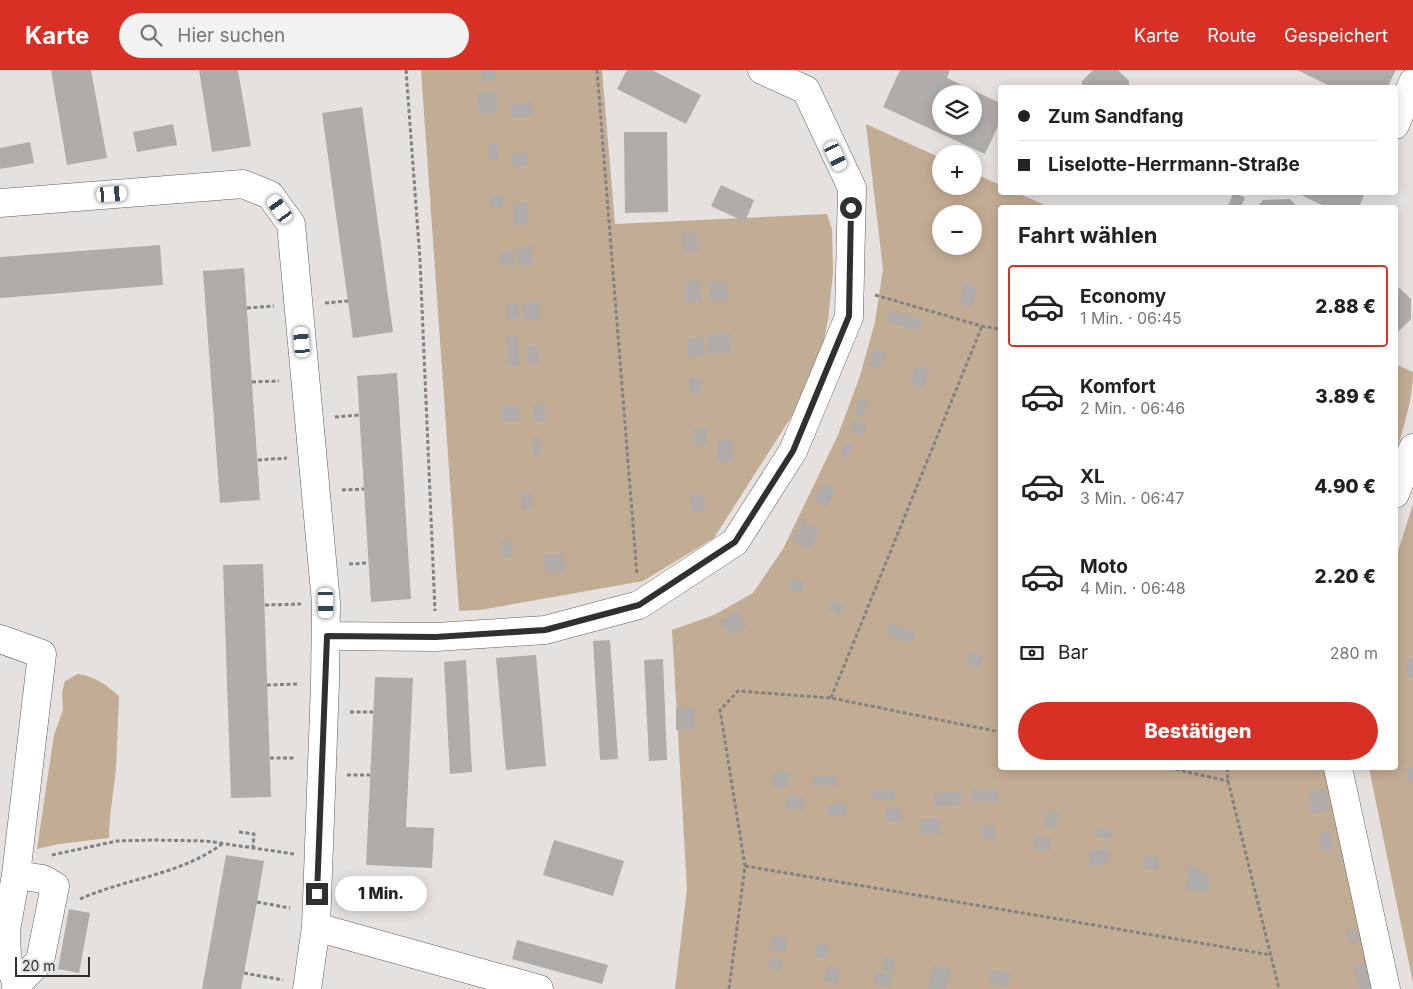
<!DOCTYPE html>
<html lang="de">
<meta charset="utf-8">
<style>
:root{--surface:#fff;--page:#f2f2f2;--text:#222;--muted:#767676;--line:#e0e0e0;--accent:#d93025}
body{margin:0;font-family:Inter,sans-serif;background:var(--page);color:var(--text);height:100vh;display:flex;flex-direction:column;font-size:19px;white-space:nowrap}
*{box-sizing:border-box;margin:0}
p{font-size:16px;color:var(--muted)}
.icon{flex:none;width:28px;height:28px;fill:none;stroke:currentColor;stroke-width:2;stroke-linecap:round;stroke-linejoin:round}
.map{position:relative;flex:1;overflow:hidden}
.details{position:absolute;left:998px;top:135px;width:400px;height:565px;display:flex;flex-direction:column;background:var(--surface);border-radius:5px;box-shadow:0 2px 12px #0003}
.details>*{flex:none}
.hud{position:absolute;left:998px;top:15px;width:400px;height:110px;border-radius:5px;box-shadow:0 2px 12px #0003;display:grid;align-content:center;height:110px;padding:0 20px;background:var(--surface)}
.fabs{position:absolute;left:932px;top:15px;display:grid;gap:10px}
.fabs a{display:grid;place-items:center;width:50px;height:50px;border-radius:50%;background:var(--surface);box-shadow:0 2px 12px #0003;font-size:25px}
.scale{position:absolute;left:15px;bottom:12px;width:75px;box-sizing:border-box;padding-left:5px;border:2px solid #31302f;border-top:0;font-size:14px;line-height:18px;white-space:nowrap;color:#31302f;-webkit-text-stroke:4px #e4e1de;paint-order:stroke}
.end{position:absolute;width:22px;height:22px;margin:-11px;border:6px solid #31302f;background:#fff;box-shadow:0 0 0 2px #fff}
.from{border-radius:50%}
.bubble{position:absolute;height:35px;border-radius:18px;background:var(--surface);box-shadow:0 2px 12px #0003;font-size:16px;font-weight:800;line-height:35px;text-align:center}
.car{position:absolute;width:15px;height:30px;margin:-15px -8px;border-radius:6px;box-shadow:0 0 4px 1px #0007;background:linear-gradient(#fff 24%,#345 0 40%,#fff 0 76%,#345 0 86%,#fff 0)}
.hud b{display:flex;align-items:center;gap:18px;height:48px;font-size:19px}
.hud b+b{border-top:1px solid var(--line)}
.hud i{width:12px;height:12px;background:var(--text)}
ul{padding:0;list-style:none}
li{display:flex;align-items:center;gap:15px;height:82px;margin:0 10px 8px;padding:0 10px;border:2px solid transparent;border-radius:5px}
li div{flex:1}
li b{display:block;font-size:19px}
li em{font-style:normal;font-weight:800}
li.active{border-color:var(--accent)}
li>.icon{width:45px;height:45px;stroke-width:1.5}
h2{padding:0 20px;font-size:22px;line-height:60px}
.pay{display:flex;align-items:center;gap:12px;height:55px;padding:0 20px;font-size:19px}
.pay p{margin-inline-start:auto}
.button{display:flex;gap:10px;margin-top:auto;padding:10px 20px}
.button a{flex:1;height:58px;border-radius:30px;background:var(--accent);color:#fff;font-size:20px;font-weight:800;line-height:58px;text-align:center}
header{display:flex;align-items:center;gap:30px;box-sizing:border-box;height:70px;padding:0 25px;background:var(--accent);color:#fff}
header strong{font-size:24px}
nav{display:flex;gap:28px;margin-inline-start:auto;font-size:18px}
.search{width:350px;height:45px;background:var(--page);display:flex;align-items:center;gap:12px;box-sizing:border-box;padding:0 18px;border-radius:28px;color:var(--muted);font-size:19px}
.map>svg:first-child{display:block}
.green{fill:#c3ac94;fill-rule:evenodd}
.building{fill:#afaca9;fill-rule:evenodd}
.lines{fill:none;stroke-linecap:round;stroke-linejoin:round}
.minor-casing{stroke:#5f5c59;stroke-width:29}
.path{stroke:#848280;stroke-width:3;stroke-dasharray:4 2.5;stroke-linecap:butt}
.minor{stroke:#fff;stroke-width:28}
.route{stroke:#31302f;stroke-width:6}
</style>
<header>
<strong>Karte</strong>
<div class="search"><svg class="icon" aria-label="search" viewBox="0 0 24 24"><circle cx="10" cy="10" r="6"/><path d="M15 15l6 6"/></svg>Hier suchen</div>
<nav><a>Karte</a><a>Route</a><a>Gespeichert</a></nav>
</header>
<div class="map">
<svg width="1413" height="919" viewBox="0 0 1413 919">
<rect width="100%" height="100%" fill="#e4e1de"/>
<!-- green -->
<path class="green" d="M421,0H602L615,154L827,144L832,159L833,203L828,250L816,308L714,468L643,511L480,540L459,541Z
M866,54L941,88V116H974V103L1000,115V122L1017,123L1050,137L1000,138V698H1332L1378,919H675L687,819L672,560L714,545L753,523L783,479L838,365L860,306L875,252L883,199ZM941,144H974V176H941Z
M1395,294L1413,302C1413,330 1403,358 1395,386Z
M1413,434V913L1369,698H1395V491Z
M78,604C96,607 105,614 119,626L116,699L110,747L109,768L59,774L37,779L54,665L63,640L62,623L65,611Z"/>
<!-- building -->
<path class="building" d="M51,0H91L107,88L67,95Z
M199,0H238L251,76L212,82Z
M481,0H495L496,10L481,11Z
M627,0H652L701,25L686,54L617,19Z
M900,0H950L947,8L1000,33V52L985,84L883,37ZM941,24H974V56H941Z
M1093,0H1118L1129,11V18H1082V11Z
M1297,0H1396L1387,18H1334Z
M497,22L498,43L479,44L477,23Z
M532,31L533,46L512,48L510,34Z
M362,37L393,262L353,268L322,43Z
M173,54L177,75L137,82L133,62Z
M624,62H667L668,142L625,143Z
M30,72L34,93L0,99V78Z
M498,73L499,90L489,91L488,74Z
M527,82L528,96L513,97L512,83Z
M721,115L754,130L745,152L711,136Z
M1234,122L1245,128L1240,138H1227Z
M1295,122H1365L1359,138H1328Z
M502,125L503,137L491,138L490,126Z
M1290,129L1298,138H1256L1263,130Z
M527,132L528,154L514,156L513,134Z
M697,162L699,181L683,182L682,163Z
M160,175L163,215L0,228V187Z
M532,176L533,195L518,196L517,177Z
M499,182H513L514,195H500Z
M244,198L260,430L220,433L203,201Z
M700,210L701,231H686V211Z
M709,211H728V231H710Z
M965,213L978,217L972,237L959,233Z
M1395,216H1397L1411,229V249L1398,262H1395Z
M539,232L540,249L523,250L522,233Z
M518,233L519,249H507L506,234Z
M889,240L922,249L919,261L886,252Z
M730,263L731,283L708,284L707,265Z
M518,266L519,295L508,296L506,267Z
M703,267L705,285L689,287L687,268Z
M526,276H538L539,293L527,294Z
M875,278L887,283L880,300L868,295Z
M916,295L930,300L923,318L909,313Z
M397,303L411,529L371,532L357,306Z
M689,308H701V324H689Z
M859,327L869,331L863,346L854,343Z
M544,333L546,351L534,352L533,334Z
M520,335V352H502V336Z
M854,350L868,355L864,366L850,361Z
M694,358H707V375H694Z
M532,367H540L541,386L534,387Z
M717,369H732L733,391H717Z
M845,372L853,375L848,388L840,384Z
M824,413L836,420L826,437L814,430Z
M531,423L532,440H522L521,424Z
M704,424L705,441L691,442L690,425Z
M803,451L820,460L810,480L793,470Z
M511,469L513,488H503L501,470Z
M564,483L565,502L545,503L544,485Z
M263,494L271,727L231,728L223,495Z
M791,508L804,511L802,522L788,519Z
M832,529L845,536L840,546L827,539Z
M738,540L747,557L730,566L721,550Z
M890,553L916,563L913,573L886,564Z
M610,570L618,689L600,690L593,571Z
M969,581L984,586L979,599L965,594Z
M536,585L546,696L506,700L496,588Z
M1408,588H1413V607L1406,606Z
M663,589L667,690L649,691L644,590Z
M466,590L472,702L450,704L444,592Z
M375,607L413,608L406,757L434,758L432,798L366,795Z
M694,637L695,660H676V638Z
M1407,698H1413V711H1408Z
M773,701L790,702L788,718L772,717Z
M813,705L837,706L836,716L812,715Z
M1326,718L1330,741L1312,744L1308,721Z
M872,719H895V730H872Z
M971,719H998V732H971Z
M962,721V736L933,737V723Z
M786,726L804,728L803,741L785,739Z
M827,733H847L846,746H827Z
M885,737H900L901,752H886Z
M1046,741L1059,742L1057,758L1044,757Z
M940,748L941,764L921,765L920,749Z
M982,755H996V769H982Z
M1095,758L1112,759V769L1095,768Z
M1330,761L1334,779L1321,781L1317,764Z
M1034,766L1051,767L1050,781H1034Z
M554,770L624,791L613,826L543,805Z
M1090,779L1109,780L1108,795H1089Z
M226,785L264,791L257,832L241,919H202Z
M1143,786L1159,787V800H1143Z
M1188,794L1210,806L1209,822L1186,821Z
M69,839L90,843L79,903L58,899Z
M1356,858L1359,871L1349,873L1346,860Z
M773,865L788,868L786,882L771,880Z
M517,870L608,895L602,914L512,889Z
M817,872L829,875L826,889L814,886Z
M770,887L783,889L780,901L767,898Z
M885,887L895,889L893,902L883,900Z
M1366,893L1372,919H1359L1353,896Z
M828,895L841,898L837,914L824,911Z
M934,895L951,899L946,919H928Z
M990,900L1011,903L1009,916L988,913Z
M876,901L892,904L890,917L873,914Z"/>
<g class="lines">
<defs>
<path id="minor" d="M1395,55L1413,12
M0,133L243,114L270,125L291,154L326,533L325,613L316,857L307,919
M1395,424L1413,378
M327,566L436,567L545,560L639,535L735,472L793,381L849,247L852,118L806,20L762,0
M0,569L42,584L16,805L6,860L7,889L17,914L16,919
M1338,698L1386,919
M16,805L43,809L55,816L40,891L17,914
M316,857L539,919"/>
</defs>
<!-- minor casing -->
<use href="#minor" class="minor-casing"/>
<!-- path -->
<path class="path" d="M406,0L420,190L435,541
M597,0L637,505
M875,225L982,256L1000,259
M325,233L348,231
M247,238L274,236
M252,312L279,311
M335,347L359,345
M258,390L287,388
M342,420L364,419
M349,494L368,493
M265,535L301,534
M267,615L299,614
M831,628L982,256
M350,642H373
M270,688H296
M1169,698L1228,711
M1227,698L1228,711L1279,919
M347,705H370
M239,762L254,764L253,777
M52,785L117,771L153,770L206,771L294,784
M745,796L1271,885
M80,829C127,808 180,805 222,774
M257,832L290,838
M244,903L283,910
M729,919L745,796L720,640L738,621L831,628L1000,662"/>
<!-- minor -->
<use href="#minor" class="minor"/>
</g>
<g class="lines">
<!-- route -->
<path class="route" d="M317,824L327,566L436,567L545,560L639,535L735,472L793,381L849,246L851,138"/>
</g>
</svg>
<div class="fabs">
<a><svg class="icon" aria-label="layers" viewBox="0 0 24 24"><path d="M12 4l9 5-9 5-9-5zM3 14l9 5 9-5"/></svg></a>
<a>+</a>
<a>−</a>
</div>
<div class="scale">20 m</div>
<i class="end from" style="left:851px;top:138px"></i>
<i class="end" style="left:317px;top:824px"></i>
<div class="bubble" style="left:335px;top:806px;width:92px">1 Min.</div>
<i class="car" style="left:836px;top:86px;rotate:155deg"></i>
<i class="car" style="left:112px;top:124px;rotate:86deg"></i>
<i class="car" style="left:280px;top:139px;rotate:324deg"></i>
<i class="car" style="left:302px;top:272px;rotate:355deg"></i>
<i class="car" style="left:326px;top:533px;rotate:179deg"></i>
<div class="hud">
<b><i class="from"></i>Zum Sandfang</b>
<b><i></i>Liselotte-Herrmann-Straße</b>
</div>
<section class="details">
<h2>Fahrt wählen</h2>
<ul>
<li class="active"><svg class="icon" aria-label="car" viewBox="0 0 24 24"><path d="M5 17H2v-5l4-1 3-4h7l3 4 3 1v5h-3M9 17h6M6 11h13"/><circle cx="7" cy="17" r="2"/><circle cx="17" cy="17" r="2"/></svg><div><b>Economy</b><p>1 Min. · 06:45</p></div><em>2.88 €</em></li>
<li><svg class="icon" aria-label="car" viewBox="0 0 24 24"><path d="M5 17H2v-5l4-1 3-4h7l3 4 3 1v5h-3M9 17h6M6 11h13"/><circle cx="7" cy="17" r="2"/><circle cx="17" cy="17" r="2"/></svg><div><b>Komfort</b><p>2 Min. · 06:46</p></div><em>3.89 €</em></li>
<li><svg class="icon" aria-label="car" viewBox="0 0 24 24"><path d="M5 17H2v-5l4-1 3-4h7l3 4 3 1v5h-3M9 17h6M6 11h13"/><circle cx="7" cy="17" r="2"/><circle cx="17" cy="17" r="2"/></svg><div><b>XL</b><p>3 Min. · 06:47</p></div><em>4.90 €</em></li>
<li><svg class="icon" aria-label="car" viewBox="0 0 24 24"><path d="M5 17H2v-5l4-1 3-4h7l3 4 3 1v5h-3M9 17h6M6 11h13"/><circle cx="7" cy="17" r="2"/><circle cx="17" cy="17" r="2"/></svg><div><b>Moto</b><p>4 Min. · 06:48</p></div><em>2.20 €</em></li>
</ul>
<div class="pay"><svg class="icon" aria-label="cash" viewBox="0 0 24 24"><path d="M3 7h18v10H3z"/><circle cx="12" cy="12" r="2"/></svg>Bar<p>280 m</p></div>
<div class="button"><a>Bestätigen</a></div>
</section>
</div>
